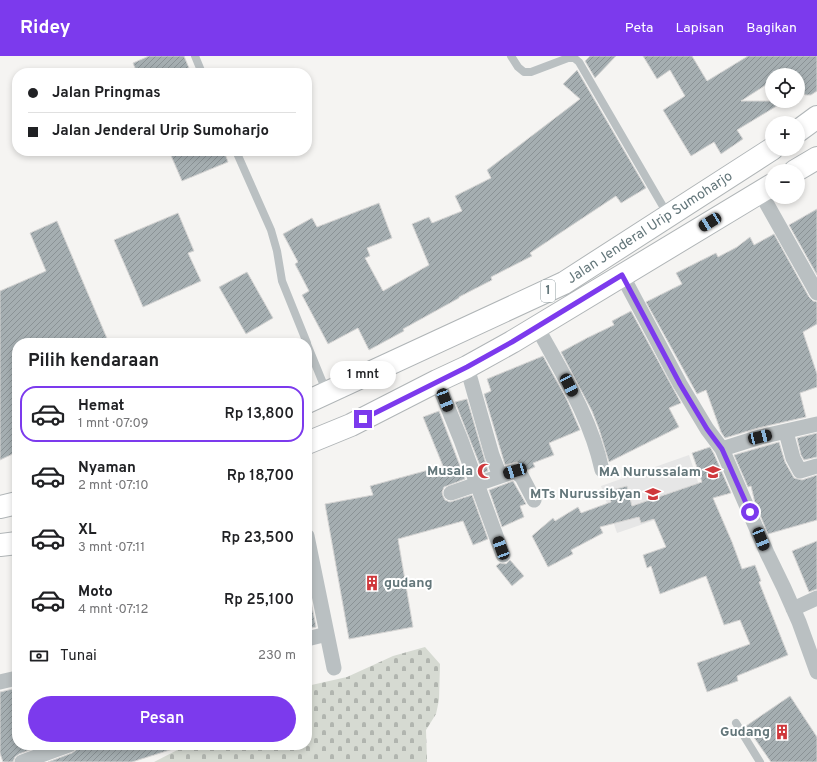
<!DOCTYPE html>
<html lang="id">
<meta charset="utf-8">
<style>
:root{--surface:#fff;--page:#f2f2f2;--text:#202124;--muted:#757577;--line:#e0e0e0;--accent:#7c3aed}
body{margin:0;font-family:Overpass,sans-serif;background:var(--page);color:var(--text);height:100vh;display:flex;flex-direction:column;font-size:15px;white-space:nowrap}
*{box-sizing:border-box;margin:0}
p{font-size:13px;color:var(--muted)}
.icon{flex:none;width:22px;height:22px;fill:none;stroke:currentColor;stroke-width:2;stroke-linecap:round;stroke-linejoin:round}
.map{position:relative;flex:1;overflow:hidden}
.panel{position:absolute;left:12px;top:282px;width:300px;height:412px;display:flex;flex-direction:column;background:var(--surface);border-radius:16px;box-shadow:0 2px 6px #0003}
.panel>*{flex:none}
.banner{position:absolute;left:12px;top:12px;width:300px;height:88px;border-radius:16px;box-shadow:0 2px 6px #0003;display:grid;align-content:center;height:88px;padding:0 16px;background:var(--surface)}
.fabs{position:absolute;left:765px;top:12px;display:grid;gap:8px}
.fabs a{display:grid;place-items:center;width:40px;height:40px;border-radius:50%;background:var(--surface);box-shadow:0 2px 6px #0003;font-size:20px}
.end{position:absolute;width:18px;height:18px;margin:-9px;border:5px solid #7c3aed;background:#fff;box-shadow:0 0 0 2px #fff}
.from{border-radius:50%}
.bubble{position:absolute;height:28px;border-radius:14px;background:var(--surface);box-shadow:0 2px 6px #0003;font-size:13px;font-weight:600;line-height:28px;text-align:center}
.car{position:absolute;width:12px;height:24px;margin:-12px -6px;border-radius:5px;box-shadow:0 0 3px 1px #0007;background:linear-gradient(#222 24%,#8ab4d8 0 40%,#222 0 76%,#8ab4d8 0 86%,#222 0)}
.banner b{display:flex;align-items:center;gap:14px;height:38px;font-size:15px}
.banner b+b{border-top:1px solid var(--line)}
.banner i{width:10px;height:10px;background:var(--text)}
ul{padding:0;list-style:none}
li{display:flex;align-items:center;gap:12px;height:56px;margin:0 8px 6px;padding:0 8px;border:2px solid transparent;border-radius:16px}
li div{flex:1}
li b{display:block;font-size:15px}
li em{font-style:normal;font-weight:600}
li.active{border-color:var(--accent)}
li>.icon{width:36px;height:36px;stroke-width:1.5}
h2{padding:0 16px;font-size:18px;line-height:48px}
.pay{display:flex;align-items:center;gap:10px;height:44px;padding:0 16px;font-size:15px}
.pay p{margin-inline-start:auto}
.primary-button{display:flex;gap:8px;margin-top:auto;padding:8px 16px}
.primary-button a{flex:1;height:46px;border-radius:24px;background:var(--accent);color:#fff;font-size:16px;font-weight:600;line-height:46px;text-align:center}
header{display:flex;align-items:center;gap:24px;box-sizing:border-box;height:56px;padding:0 20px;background:var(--accent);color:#fff}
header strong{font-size:19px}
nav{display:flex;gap:22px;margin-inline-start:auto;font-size:14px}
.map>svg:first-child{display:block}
.built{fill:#e6e6e6}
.cemetery{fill:url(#cemetery-stones)}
.building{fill:url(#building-hatch);stroke:#d7d6d5}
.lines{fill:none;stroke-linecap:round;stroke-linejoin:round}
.highway-casing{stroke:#b0b5b7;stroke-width:24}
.lane{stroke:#bac0c2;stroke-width:8}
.street{stroke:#bac0c2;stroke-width:15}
.highway{stroke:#fff;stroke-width:22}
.route{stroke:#7c3aed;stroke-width:5}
.labels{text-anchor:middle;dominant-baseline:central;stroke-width:4;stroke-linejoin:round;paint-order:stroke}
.shield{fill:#fff;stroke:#929fa2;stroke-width:1}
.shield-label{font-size:13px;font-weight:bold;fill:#63767a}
.street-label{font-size:14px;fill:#63767a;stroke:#fff}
.poi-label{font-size:14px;font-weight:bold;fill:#63767a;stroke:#fff;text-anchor:end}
</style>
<header>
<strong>Ridey</strong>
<nav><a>Peta</a><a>Lapisan</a><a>Bagikan</a></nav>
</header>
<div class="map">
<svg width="817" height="706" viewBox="0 0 817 706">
<defs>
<pattern id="cemetery-stones" width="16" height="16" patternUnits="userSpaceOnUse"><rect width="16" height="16" fill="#d6dad2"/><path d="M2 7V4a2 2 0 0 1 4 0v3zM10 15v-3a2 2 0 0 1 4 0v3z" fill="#b1b5af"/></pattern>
<pattern id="building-hatch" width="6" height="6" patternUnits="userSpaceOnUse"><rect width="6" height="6" fill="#a5aeb1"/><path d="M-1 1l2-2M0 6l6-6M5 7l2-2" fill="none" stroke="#8a9295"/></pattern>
</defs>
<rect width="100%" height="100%" fill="#f5f4f2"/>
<!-- built -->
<path class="built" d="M689,399L705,447L617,477L601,430Z"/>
<!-- cemetery -->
<path class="cemetery" d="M425,591L440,608L439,644L436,658L426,674L427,706H154L187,689H307V630L347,621L393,600Z"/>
<!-- building -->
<path class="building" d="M149,0H184L191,17H137L133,7Z
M590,0H616L595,22L585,5Z
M643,0H692L707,25L748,0H817V35L811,39H805L798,27V19H793L790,14L782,19H772V25L741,45H785L737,74L743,83L721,98L714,86L691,100L663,54L685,40L670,14L657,23Z
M577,14L646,132L621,147L616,140L530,197L532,200L491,221L492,224L459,241V242L403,273L404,275L369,294L358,272L328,288L302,239L309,235L295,208L298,206L283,178L312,162L317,171L379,147L392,182L367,192L370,200L365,202L383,235L429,209L412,168L429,161L432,167L462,155L455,140L491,122L487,114L580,43L563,28Z
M169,95H224L228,106L182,125Z
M817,153V219L789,169Z
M178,157L194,195L188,197L201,225L143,251L114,184Z
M57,165L109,287H17V396L0,404V235L46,215L30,177Z
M774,178L809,241L813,245L817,246V268L803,276L817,318V331L800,337L806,361L758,372L725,382L721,376L706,334L697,338L646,246L682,228L676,217L716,197L718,201L737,191L750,181L754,189Z
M247,216L273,262L246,278L219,231Z
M631,255L681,347L669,352L679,371L609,406L599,373L592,355L561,296L587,282L614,269L612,265Z
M543,300L567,344L580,374L549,387L554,399L533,407L535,411L528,414L517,406L505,409L484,338L491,335L487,323Z
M467,343L488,415L483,417L455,346Z
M439,355L465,423L444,431L442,436L443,440L445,444L450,446L472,439L488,483L473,489L463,465L398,483L413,571L349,583L325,448L373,439L370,430L443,410L423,361Z
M817,377V401L804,404L801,399L797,382Z
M779,386L785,406L794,422L802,424L817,419V464L768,478L755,447L751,430L748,431L734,399Z
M710,391L714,398L731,437L713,442L732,486L742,513L755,509L761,525L759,526L788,599L737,620L738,625L707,636L697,607L750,588L740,564L724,569L706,520L660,538L651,510L647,512L643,499L666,491L654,463L641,467L639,461L600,471L603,477L571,494L573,498L548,511L532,480L553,462L555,465L578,451L581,457L611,446L608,435L627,430L632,450L702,426L692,397Z
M513,425L526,448L520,450L524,461L502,471L489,434Z
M817,485V533L809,536L792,495Z
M510,504L524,520L512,530L496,510L500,507L506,508Z
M307,525L316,571L307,573Z
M17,632V689H43L19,698L15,701L13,706H3L0,697V636Z
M790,640L817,681V706H771L746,670Z
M78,689H175L176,692L132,706H48L72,697L76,694Z"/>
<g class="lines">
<defs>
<path id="highway" d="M798,75L817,61
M795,115L817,102
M307,346L564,227L772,93
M307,387L351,369L437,325L467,311L512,286L772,129
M0,451L17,447
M0,489L17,487"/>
</defs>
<!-- highway casing -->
<use href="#highway" class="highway-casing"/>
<!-- lane -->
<path class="lane" d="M195,0L202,17
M511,0L518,11L524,16H531L568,2H574L579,6L668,159
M236,95L271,174L277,195L282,225L307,287
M307,288L327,337
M736,667L760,706"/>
<!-- street -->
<path class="street" d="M760,136L817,237
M622,219L680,328L707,373L722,393L767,497L784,532L799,566L817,616
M537,271C562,317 591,362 602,414
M467,311L492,399L500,420
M437,325L461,384L503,499
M786,376L793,402L800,415L817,410
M722,393L760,381L817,368
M451,437L515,415L522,421L534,444
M307,480L334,612
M793,553L817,542
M307,583L327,578
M0,626L17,622
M22,706L69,689"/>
<!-- highway -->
<use href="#highway" class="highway"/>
</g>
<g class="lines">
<!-- route -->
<path class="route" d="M363,363L467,311L512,286L622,219L680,328L707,373L722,393L750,456"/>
</g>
<!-- icons -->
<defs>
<symbol id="mosque-bare" viewBox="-9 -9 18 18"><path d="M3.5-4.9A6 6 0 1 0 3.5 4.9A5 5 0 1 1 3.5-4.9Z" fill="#cf383c" stroke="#fff" stroke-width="2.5" paint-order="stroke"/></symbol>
<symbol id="school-bare" viewBox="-9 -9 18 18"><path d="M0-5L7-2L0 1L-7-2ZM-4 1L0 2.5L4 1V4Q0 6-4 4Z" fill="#cf383c" stroke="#fff" stroke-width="2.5" paint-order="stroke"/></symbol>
<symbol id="building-bare" viewBox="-9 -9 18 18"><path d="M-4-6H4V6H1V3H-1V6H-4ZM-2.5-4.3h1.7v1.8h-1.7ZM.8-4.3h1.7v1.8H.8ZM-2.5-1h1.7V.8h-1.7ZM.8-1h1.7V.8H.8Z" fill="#cf383c" stroke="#fff" stroke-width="2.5" paint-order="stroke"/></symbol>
</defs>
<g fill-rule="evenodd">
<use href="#mosque-bare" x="474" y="404" width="22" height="22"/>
<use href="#school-bare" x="702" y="405" width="22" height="22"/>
<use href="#school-bare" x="642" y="427" width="22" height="22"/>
<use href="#building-bare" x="361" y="516" width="22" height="22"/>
<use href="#building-bare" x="771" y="665" width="22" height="22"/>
</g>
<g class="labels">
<!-- shield labels -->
<rect class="shield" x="541" y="224" width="14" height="22" rx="3"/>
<g class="shield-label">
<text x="548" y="235">1</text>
</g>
<!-- street labels -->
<g class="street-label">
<text transform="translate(650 172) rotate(-33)">Jalan Jenderal Urip Sumoharjo</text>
</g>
<!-- poi labels -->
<g class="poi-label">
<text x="473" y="415">Musala</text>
<text x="701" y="416">MA Nurussalam</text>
<text x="641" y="438">MTs Nurussibyan</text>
<text x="384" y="527" text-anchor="start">gudang</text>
<text x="770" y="676">Gudang</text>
</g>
</g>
</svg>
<div class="fabs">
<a><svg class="icon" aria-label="locate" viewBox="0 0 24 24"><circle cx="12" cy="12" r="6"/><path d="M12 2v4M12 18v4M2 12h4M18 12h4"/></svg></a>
<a>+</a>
<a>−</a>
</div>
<i class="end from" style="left:750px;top:456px"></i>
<i class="end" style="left:363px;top:363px"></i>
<div class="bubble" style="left:330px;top:305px;width:66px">1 mnt</div>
<i class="car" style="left:710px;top:166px;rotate:239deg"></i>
<i class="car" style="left:569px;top:329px;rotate:153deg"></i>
<i class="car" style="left:445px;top:344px;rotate:159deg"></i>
<i class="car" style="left:760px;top:381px;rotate:77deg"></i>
<i class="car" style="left:515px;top:415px;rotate:253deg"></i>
<i class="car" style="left:761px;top:483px;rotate:158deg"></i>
<i class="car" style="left:501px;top:492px;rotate:340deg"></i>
<div class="banner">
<b><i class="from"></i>Jalan Pringmas</b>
<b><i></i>Jalan Jenderal Urip Sumoharjo</b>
</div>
<section class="panel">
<h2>Pilih kendaraan</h2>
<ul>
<li class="active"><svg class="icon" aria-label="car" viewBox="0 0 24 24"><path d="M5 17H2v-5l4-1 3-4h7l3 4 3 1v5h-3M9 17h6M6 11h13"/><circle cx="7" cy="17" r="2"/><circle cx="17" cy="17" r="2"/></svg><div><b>Hemat</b><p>1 mnt · 07:09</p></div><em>Rp 13,800</em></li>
<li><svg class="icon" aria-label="car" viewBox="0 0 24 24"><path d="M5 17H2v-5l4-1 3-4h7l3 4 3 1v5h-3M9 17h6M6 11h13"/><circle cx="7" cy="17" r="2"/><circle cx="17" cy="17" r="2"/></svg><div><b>Nyaman</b><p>2 mnt · 07:10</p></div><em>Rp 18,700</em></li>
<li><svg class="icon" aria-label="car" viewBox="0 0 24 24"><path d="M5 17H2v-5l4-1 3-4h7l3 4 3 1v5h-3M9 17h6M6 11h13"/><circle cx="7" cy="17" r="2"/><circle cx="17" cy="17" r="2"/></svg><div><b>XL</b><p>3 mnt · 07:11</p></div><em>Rp 23,500</em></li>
<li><svg class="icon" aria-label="car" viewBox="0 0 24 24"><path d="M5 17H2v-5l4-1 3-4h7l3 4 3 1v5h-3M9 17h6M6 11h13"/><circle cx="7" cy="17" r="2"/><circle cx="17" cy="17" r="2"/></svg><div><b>Moto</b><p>4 mnt · 07:12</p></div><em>Rp 25,100</em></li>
</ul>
<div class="pay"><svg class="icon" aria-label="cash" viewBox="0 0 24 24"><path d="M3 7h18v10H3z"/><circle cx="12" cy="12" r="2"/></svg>Tunai<p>230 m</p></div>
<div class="primary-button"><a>Pesan</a></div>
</section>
</div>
